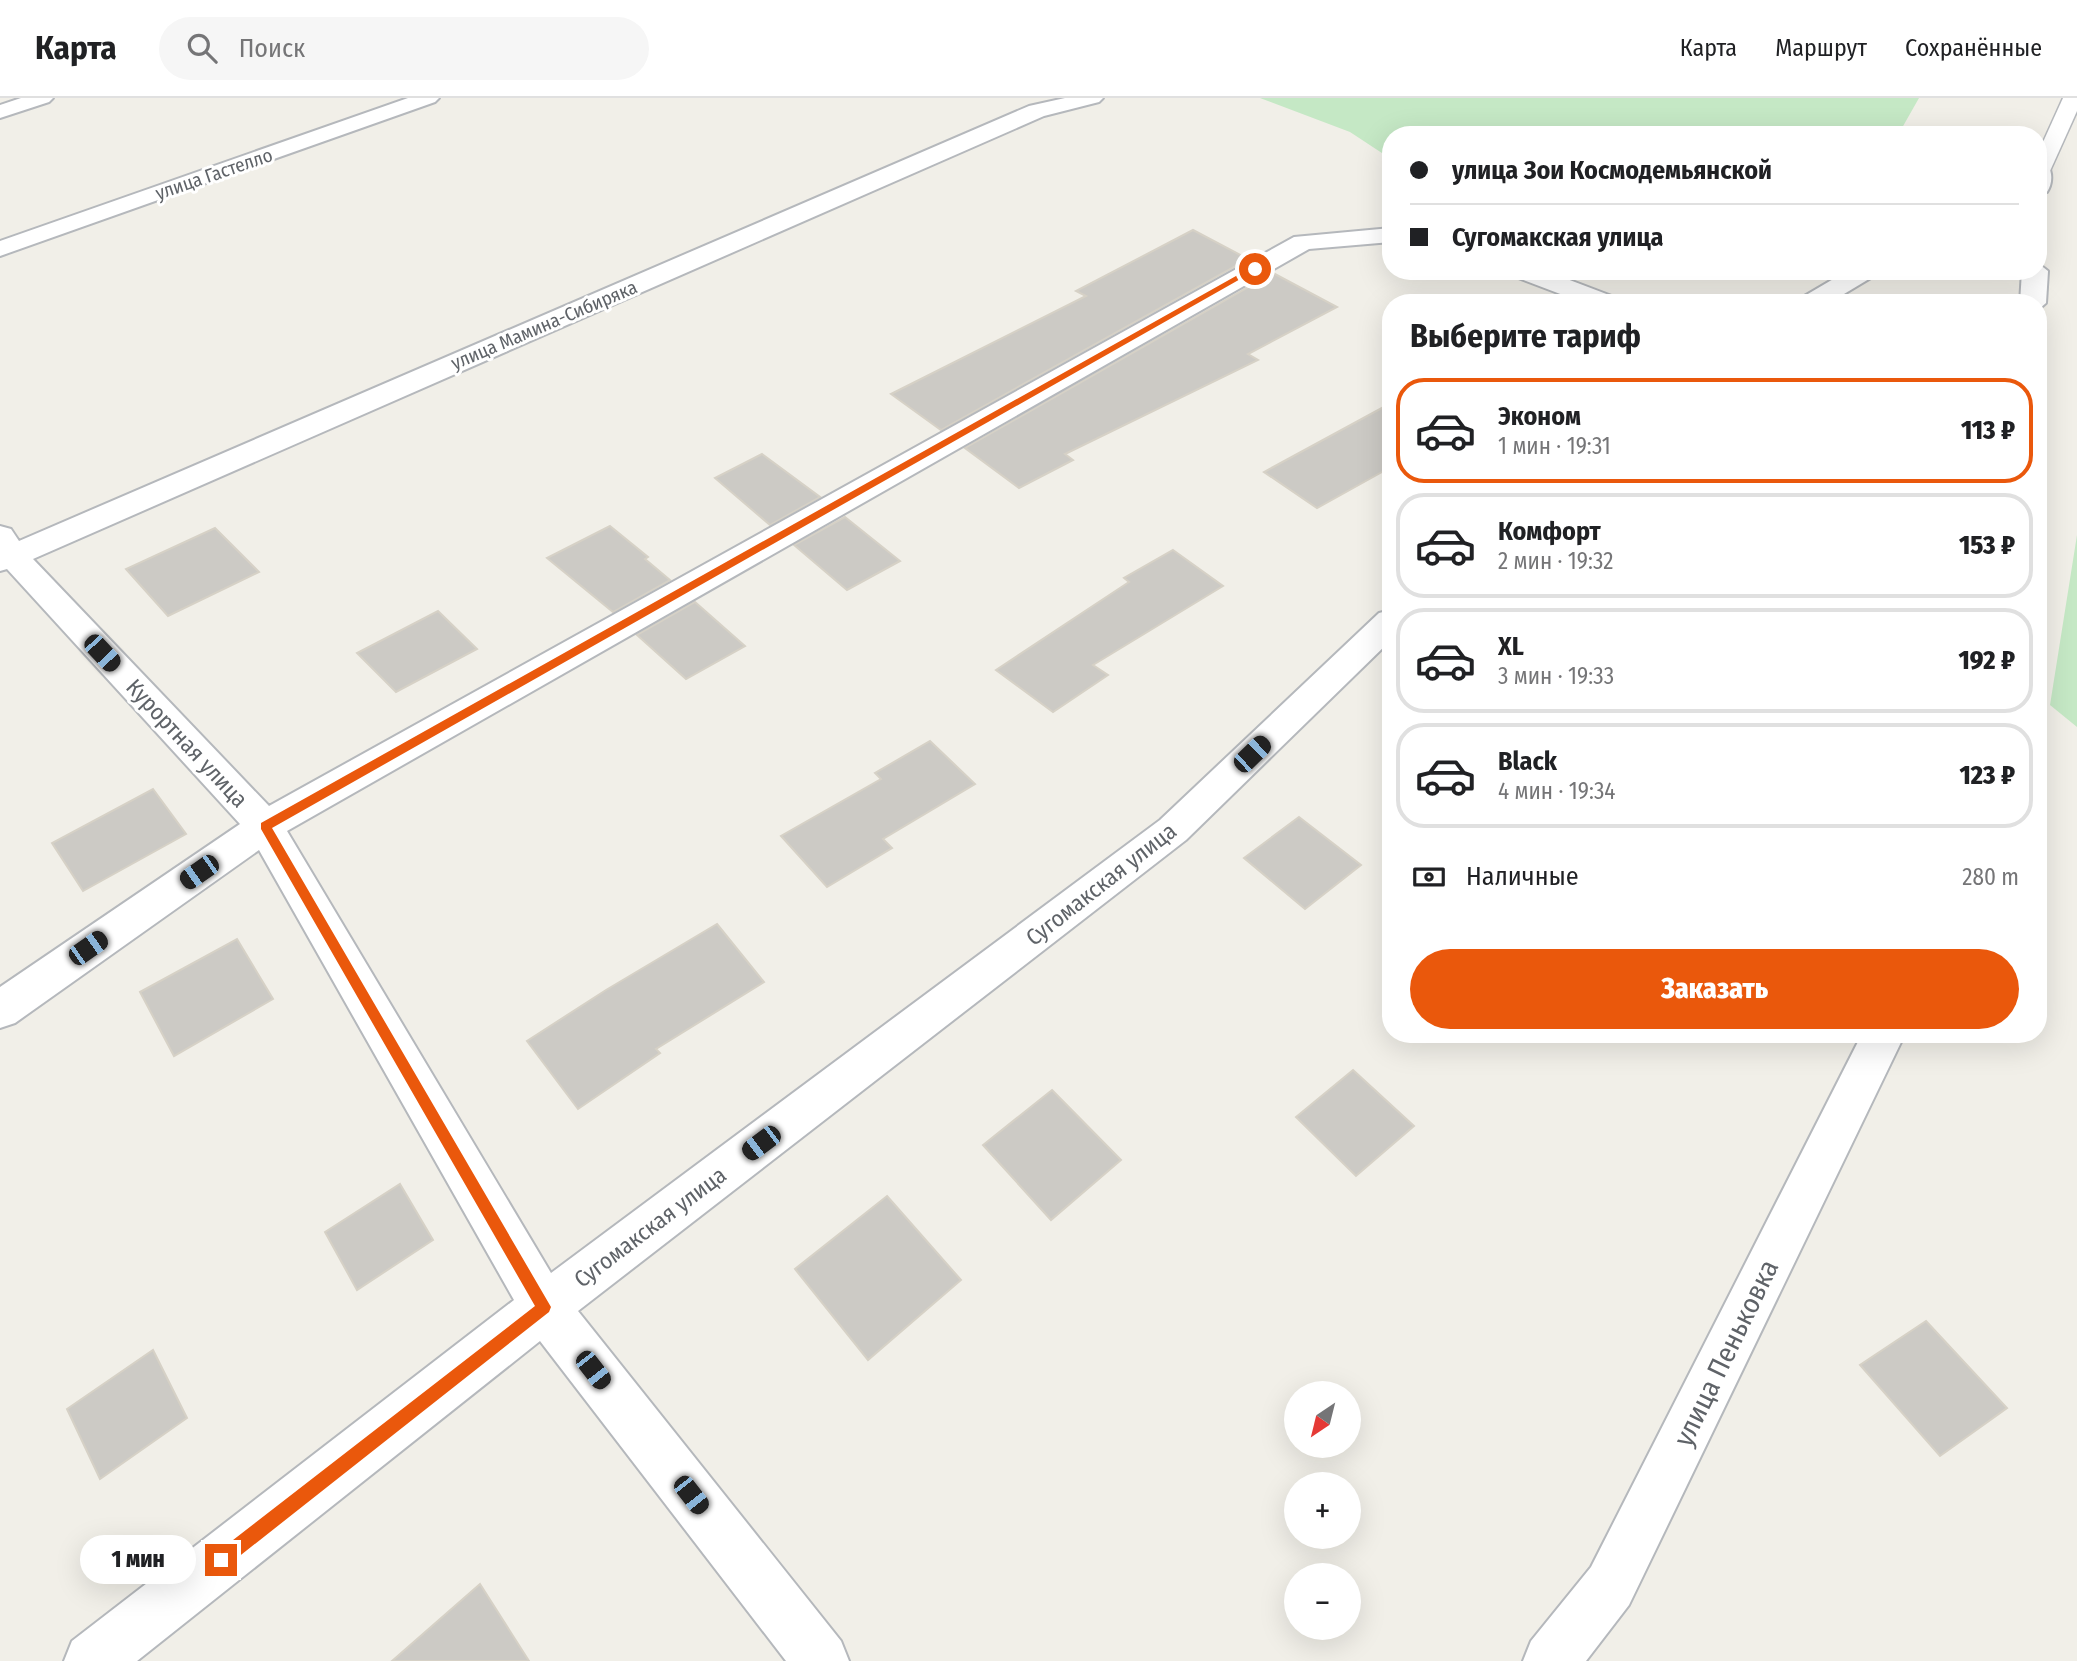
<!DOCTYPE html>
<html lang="ru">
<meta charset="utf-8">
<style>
:root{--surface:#fff;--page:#f6f6f6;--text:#202124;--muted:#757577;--line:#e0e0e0;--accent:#ea580c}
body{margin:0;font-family:"Fira Sans Condensed",sans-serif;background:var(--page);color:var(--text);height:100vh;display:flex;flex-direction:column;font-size:26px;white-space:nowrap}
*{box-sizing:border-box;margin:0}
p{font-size:23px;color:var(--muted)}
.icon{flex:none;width:38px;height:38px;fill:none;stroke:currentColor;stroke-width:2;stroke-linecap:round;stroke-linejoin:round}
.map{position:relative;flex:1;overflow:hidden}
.details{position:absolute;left:1382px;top:196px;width:665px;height:749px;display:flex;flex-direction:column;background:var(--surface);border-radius:28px;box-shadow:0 7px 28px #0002}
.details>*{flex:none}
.guide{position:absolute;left:1382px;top:28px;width:665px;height:154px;border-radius:28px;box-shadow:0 7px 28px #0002;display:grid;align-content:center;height:154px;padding:0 28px;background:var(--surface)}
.needle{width:46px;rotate:215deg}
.controls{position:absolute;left:1284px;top:1283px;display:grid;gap:14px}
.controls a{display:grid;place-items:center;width:77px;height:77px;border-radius:50%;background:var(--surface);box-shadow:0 7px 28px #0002;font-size:35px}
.end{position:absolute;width:32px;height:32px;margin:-16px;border:9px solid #ea580c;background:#fff;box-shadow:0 0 0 4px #fff}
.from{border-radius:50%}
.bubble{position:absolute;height:49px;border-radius:24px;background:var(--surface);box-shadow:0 7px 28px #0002;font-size:23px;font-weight:800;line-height:49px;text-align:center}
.car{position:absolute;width:21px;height:42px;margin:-21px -10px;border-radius:9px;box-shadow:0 0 5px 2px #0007;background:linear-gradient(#222 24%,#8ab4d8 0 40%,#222 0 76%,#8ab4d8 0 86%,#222 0)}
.guide b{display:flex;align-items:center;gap:24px;height:66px;font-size:26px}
.guide b+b{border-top:2px solid var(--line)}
.guide i{width:18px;height:18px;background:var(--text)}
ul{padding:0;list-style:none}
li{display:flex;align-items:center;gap:21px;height:105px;margin:0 14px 10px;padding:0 14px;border:4px solid var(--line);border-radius:28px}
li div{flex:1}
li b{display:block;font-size:26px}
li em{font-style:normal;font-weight:800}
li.current{border-color:var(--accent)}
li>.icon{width:63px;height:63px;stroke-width:1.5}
h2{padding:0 28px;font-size:32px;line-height:84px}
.pay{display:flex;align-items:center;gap:18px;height:77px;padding:0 28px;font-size:26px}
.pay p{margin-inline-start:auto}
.primary-button{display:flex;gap:14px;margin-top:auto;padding:14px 28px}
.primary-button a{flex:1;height:80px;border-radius:42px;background:var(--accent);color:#fff;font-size:28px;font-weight:800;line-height:80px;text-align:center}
header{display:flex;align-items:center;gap:42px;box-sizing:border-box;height:98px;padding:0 35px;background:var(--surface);border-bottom:2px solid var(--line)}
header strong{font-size:33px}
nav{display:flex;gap:38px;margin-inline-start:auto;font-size:24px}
.search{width:490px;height:63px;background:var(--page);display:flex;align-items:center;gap:18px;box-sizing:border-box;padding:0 24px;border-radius:38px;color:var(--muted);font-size:26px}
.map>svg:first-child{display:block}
.green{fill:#c5e8c5}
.building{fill:#cccac5;stroke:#d6d1c6;stroke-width:2}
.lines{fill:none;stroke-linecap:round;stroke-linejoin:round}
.service-casing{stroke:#b5b8bc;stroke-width:3}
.minor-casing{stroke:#b5b8bc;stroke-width:4}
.service{fill:#fff;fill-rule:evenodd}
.minor{fill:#fff;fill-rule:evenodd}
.route{fill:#ea580c}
.labels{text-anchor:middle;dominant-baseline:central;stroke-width:6;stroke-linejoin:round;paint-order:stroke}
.far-street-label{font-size:19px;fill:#5f6368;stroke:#fff}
.street-label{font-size:23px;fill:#5f6368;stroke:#fff}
.near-street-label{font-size:28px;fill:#5f6368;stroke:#fff}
</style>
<header>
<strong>Карта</strong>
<div class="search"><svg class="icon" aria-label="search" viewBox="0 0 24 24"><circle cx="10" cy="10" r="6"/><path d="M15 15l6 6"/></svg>Поиск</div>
<nav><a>Карта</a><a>Маршрут</a><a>Сохранённые</a></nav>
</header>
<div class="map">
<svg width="2077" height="1563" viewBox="0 0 2077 1563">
<rect width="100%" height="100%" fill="#f1efe8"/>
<!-- green -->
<path class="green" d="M1260,0H1919L1898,37H1391V61L1350,34Z
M2077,437V629L2050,607Z"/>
<!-- building -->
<path class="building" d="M1193,132L1248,161L941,332L891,296L1086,198L1076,193Z
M1273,175L1337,209L1248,256L1258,262L1065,356L1073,362L1019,390L965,350Z
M1391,305V369L1317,410L1264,374Z
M762,356L820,399L770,427L715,380Z
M845,419L900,463L847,492L794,447Z
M610,428L648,459L645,461L670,482L613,514L547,460Z
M215,430L259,474L168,518L126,471Z
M1173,452L1223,488L1093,567L1108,577L1053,614L996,572L1129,484L1124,480Z
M695,504L745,548L686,581L637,537Z
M438,513L477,551L396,594L357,555Z
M930,643L975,686L883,741L892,750L827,789L781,738L881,681L875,675Z
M153,691L186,736L83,793L52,745Z
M1299,719L1361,767L1305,811L1244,760Z
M717,826L764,884L656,951L660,955L578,1011L527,943L606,892Z
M237,841L273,901L174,958L140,894Z
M1353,972L1414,1028L1356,1078L1296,1019Z
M1052,992L1121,1062L1051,1122L983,1047Z
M400,1086L433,1142L357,1192L325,1134Z
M887,1098L961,1182L868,1262L795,1171Z
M1926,1223L2007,1310L1940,1358L1860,1267Z
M153,1252L187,1320L100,1381L67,1311Z
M480,1486L529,1563H392Z"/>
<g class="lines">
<defs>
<path id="service" d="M2063,0H2077V13L2050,73L2047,77L2039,79V53Z"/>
<path id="minor" d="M21,0H53L49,4L0,20V7Z
M408,0H439L435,4L0,158V143Z
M1065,0H1103L1099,4L1044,18L33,461L269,708L1294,139L1391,130V144L1309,151L287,733L551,1175L1160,722L1379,515L1391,512V542L1186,742L578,1213L841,1543L849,1563H786L540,1243L137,1563H64L72,1543L514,1202L259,752L15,925L0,930V889L240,726L7,471L0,473V428L11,431L19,443L1029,8Z
M2039,66L2048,68C2053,75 2052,87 2047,94L2039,96Z
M2039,166L2048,173L2046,205L2039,211V205H2020L2022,173H2039Z
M1510,173H1546L1617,200L1621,205H1584L1513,178Z
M1847,173H1877L1874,178L1829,205H1797L1801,200Z
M1862,936H1905L1629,1507L1586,1563H1523L1531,1543L1591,1469Z"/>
</defs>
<!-- service casing -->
<use href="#service" class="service-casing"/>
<!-- minor casing -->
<use href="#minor" class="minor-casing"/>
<!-- service -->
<use href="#service" class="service"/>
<!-- minor -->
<use href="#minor" class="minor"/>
</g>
<!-- route -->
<path class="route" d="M1252,169L1258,171L272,730L551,1209L549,1214L227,1468L221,1470L215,1468L213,1462L215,1456L535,1208L261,731V725Z"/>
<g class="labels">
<!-- far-street labels -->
<g class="far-street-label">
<text transform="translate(214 76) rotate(-19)">улица Гастелло</text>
<text transform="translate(544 227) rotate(-23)">улица Мамина-Сибиряка</text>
</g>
<!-- street labels -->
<g class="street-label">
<text transform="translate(187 645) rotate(47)">Курортная улица</text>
<text transform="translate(1101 786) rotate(-38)">Сугомакская улица</text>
<text transform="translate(650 1129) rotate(-37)">Сугомакская улица</text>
</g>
<!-- near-street labels -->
<g class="near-street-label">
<text transform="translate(1726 1255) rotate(-64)">улица Пеньковка</text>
</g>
</g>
</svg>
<div class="controls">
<a><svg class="needle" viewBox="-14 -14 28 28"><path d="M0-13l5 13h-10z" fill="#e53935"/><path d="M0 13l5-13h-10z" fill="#757577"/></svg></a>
<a>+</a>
<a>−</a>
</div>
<i class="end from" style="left:1255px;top:171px"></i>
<i class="end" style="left:221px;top:1462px"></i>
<div class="bubble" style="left:80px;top:1437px;width:116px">1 мин</div>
<i class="car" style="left:102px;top:555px;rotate:137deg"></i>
<i class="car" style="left:1252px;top:656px;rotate:46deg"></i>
<i class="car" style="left:199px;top:774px;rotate:235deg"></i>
<i class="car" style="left:88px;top:850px;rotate:55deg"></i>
<i class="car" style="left:761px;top:1045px;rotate:233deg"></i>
<i class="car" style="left:593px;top:1272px;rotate:142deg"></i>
<i class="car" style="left:691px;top:1397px;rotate:142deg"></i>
<div class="guide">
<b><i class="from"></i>улица Зои Космодемьянской</b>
<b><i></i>Сугомакская улица</b>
</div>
<section class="details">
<h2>Выберите тариф</h2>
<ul>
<li class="current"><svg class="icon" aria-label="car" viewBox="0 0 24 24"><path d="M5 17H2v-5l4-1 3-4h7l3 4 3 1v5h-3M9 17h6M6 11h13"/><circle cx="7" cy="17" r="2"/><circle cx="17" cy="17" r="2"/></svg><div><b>Эконом</b><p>1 мин · 19:31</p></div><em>113 ₽</em></li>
<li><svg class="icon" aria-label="car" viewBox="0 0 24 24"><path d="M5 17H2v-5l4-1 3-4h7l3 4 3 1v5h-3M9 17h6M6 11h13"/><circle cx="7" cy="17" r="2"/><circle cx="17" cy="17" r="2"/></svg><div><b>Комфорт</b><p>2 мин · 19:32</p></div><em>153 ₽</em></li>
<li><svg class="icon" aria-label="car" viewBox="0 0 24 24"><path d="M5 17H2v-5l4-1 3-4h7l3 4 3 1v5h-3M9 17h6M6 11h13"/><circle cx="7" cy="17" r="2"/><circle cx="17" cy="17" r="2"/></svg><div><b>XL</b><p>3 мин · 19:33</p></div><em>192 ₽</em></li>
<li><svg class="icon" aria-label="car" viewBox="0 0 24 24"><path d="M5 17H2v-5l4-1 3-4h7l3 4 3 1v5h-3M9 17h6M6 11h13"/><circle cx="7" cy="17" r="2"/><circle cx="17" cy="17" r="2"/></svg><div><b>Black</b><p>4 мин · 19:34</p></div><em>123 ₽</em></li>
</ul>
<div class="pay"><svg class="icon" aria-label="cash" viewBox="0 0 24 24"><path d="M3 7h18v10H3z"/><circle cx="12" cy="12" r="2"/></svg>Наличные<p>280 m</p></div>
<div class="primary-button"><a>Заказать</a></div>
</section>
</div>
